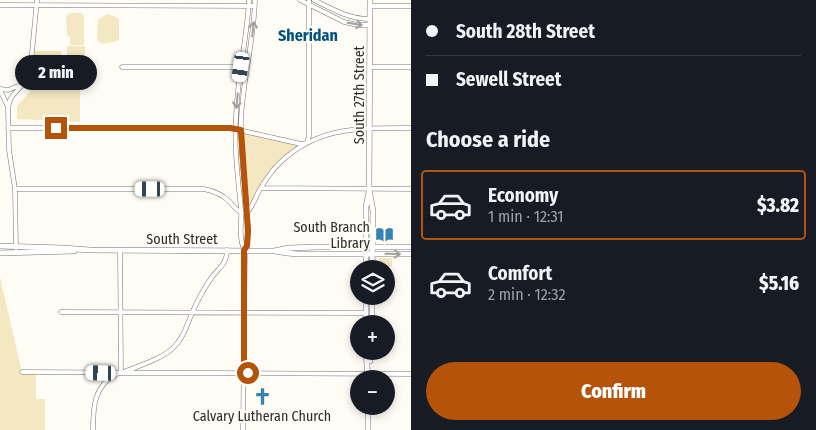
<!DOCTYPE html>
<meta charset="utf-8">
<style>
:root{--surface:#171b24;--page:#20242c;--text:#f1f3f6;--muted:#9ea1a6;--line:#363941;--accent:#b45309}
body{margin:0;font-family:"Fira Sans Condensed",sans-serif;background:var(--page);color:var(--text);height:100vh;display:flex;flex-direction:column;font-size:19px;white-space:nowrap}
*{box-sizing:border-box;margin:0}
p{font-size:16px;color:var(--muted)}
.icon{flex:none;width:28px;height:28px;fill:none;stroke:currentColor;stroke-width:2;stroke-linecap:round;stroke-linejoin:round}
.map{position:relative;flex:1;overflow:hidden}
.drawer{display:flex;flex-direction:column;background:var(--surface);width:405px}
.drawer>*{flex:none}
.guide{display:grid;align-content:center;height:110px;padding:0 15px;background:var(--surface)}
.controls{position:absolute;left:350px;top:260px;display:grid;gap:10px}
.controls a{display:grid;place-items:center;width:45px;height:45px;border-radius:50%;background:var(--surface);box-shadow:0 2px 8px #0003;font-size:25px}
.end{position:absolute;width:22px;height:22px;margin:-11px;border:6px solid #b45309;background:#fff;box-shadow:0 0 0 2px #fff}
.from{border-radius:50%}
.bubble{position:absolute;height:35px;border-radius:18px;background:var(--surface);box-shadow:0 2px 8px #0003;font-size:16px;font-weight:800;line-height:35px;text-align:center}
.car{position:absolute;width:15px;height:30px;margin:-15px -8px;border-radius:6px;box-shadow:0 0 4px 1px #0007;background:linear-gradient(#fff 24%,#345 0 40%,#fff 0 76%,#345 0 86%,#fff 0)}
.guide b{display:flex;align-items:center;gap:18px;height:48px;font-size:19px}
.guide b+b{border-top:1px solid var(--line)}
.guide i{width:12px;height:12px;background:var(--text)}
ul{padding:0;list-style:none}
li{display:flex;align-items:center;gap:15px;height:70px;margin:0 10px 8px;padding:0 5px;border:2px solid transparent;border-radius:5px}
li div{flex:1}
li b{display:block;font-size:19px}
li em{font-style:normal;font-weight:800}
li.selected{border-color:var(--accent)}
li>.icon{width:45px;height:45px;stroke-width:1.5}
h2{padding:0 15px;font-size:22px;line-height:60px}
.cta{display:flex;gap:10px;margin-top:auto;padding:10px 15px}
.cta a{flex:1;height:58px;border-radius:30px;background:var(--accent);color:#fff;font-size:20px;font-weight:800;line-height:58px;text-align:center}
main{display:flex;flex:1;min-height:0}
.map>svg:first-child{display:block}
.green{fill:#f4e8c2}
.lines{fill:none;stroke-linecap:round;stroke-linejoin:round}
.street-casing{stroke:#76746f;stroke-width:5}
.secondary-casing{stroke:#76746f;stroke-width:6}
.street{stroke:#fff;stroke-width:4}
.secondary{stroke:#fff;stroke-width:5}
.oneway{stroke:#a0a09f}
.route{stroke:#b45309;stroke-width:6}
.labels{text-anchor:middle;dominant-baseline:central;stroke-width:4.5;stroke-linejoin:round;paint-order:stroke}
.street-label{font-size:14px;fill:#2c2b29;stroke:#fefcf5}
.poi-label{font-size:14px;fill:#2c2b29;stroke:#fefcf5;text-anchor:end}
.quarter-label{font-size:16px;font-weight:bold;fill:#00517e;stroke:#fefcf5}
</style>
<main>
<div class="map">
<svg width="411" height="430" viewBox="0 0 411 430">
<rect width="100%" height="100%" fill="#fefcf5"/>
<!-- green -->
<path class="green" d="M70,13H81L84,16V45H70V37L67,36L66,17Z
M107,14L114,16L119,19V40L113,42L102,44L97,40L98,20Z
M67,46H85V77L80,78V122L17,119V108L19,104L28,94L38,78L67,77Z
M33,51H61V77H28Z
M241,130L301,144L296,150L273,171L247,213Z
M238,133H239L240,134V153L245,199L244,201L242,200L238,153Z
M381,258H392V267L376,266V262Z
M0,277L22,372H36V399H45V430H0Z"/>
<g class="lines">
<defs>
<path id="street" d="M300,0L344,22L358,25H370
M314,0C332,9 349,19 370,19
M0,5L254,6
M370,6H411
M122,67H243
M370,67H411
M0,89L8,90L18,86
M0,91L3,96L8,107
M8,128H230L301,144L307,143
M307,143L309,136V0
M261,188L411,189
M15,189H204C214,191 223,195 230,202C234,207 237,211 242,213
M247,213C252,207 255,199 258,193C262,185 268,177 273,170C312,126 357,128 411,128
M16,248L15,189L9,150L8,108L10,100L13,95L26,81L30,73L37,0
M120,250L121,373
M245,251C238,239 242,222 241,209C238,179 234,148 236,118C237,78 247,40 249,0
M61,312L366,313
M22,372L411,374
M124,372C140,365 160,360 173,348C184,338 187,324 193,311C198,299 205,287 212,277C220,267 227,263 227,250
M93,430C93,407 94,385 117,374
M243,430L245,251L247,246L248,231C247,194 240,157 241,119C243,79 254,40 255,0"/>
<path id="secondary" d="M370,0L369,189L373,211L372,269
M0,246L62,248L90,250L274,251L289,248L316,247H411
M275,251L287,253L298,254H411
M0,253L74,251
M366,269V207L369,192
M366,324V296
M372,324V296
M366,351L368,379
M370,361L371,351
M368,430V406"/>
</defs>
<!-- street casing -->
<use href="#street" class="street-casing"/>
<!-- secondary casing -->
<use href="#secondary" class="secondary-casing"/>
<!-- street -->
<use href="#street" class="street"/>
<!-- secondary -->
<use href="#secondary" class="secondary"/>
</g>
<!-- one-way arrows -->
<defs><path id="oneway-shaft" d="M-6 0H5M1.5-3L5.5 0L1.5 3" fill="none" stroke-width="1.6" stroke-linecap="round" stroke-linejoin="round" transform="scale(1.25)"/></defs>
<g class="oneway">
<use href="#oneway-shaft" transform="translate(355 24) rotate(9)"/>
<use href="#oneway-shaft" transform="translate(253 29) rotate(-84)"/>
<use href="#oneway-shaft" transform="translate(237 101) rotate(96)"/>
<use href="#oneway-shaft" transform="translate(393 254) rotate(1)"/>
</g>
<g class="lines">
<!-- route -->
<path class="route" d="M56,128H230L241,130L248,231L247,246L244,250V373H248"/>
</g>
<!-- icons -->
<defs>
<symbol id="library-bare" viewBox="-9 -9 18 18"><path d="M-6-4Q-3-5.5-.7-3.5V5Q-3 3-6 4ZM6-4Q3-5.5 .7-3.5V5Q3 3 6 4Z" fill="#3782b5" stroke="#fefcf5" stroke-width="2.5" paint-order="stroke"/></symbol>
<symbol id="church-bare" viewBox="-9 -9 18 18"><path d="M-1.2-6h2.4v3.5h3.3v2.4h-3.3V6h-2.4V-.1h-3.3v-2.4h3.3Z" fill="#3782b5" stroke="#fefcf5" stroke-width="2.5" paint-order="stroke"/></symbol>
</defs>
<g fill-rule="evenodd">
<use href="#library-bare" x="372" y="222" width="25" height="25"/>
<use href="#church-bare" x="250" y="384" width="25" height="25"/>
</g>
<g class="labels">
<!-- street labels -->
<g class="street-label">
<text transform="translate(359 95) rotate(-90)">South 27th Street</text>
<text x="182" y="239">South Street</text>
</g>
<!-- poi labels -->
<g class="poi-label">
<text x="370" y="227">South Branch<tspan x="370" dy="16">Library</tspan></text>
<text x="262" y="416" text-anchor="middle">Calvary Lutheran Church</text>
</g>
<!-- quarter labels -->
<g class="quarter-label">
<text x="308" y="35">Sheridan</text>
</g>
</g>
</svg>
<div class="controls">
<a><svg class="icon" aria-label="layers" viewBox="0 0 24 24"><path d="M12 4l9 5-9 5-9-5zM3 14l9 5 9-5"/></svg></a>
<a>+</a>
<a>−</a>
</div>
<i class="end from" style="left:248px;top:373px"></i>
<i class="end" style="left:56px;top:128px"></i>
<div class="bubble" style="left:15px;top:55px;width:82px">2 min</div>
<i class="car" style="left:241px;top:67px;rotate:188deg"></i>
<i class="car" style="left:150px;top:189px;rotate:270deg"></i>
<i class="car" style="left:101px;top:373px;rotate:271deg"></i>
</div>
<section class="drawer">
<div class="guide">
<b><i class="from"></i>South 28th Street</b>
<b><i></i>Sewell Street</b>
</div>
<h2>Choose a ride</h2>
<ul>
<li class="selected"><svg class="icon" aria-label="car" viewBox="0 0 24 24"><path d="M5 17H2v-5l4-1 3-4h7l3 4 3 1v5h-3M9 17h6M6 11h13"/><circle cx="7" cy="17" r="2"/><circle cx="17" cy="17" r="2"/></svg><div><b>Economy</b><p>1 min · 12:31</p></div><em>$3.82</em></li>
<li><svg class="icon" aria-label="car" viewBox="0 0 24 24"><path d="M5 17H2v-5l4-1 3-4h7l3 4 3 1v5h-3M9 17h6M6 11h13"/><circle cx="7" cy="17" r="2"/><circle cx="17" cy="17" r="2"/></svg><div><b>Comfort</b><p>2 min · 12:32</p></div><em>$5.16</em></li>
</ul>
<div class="cta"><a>Confirm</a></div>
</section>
</main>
